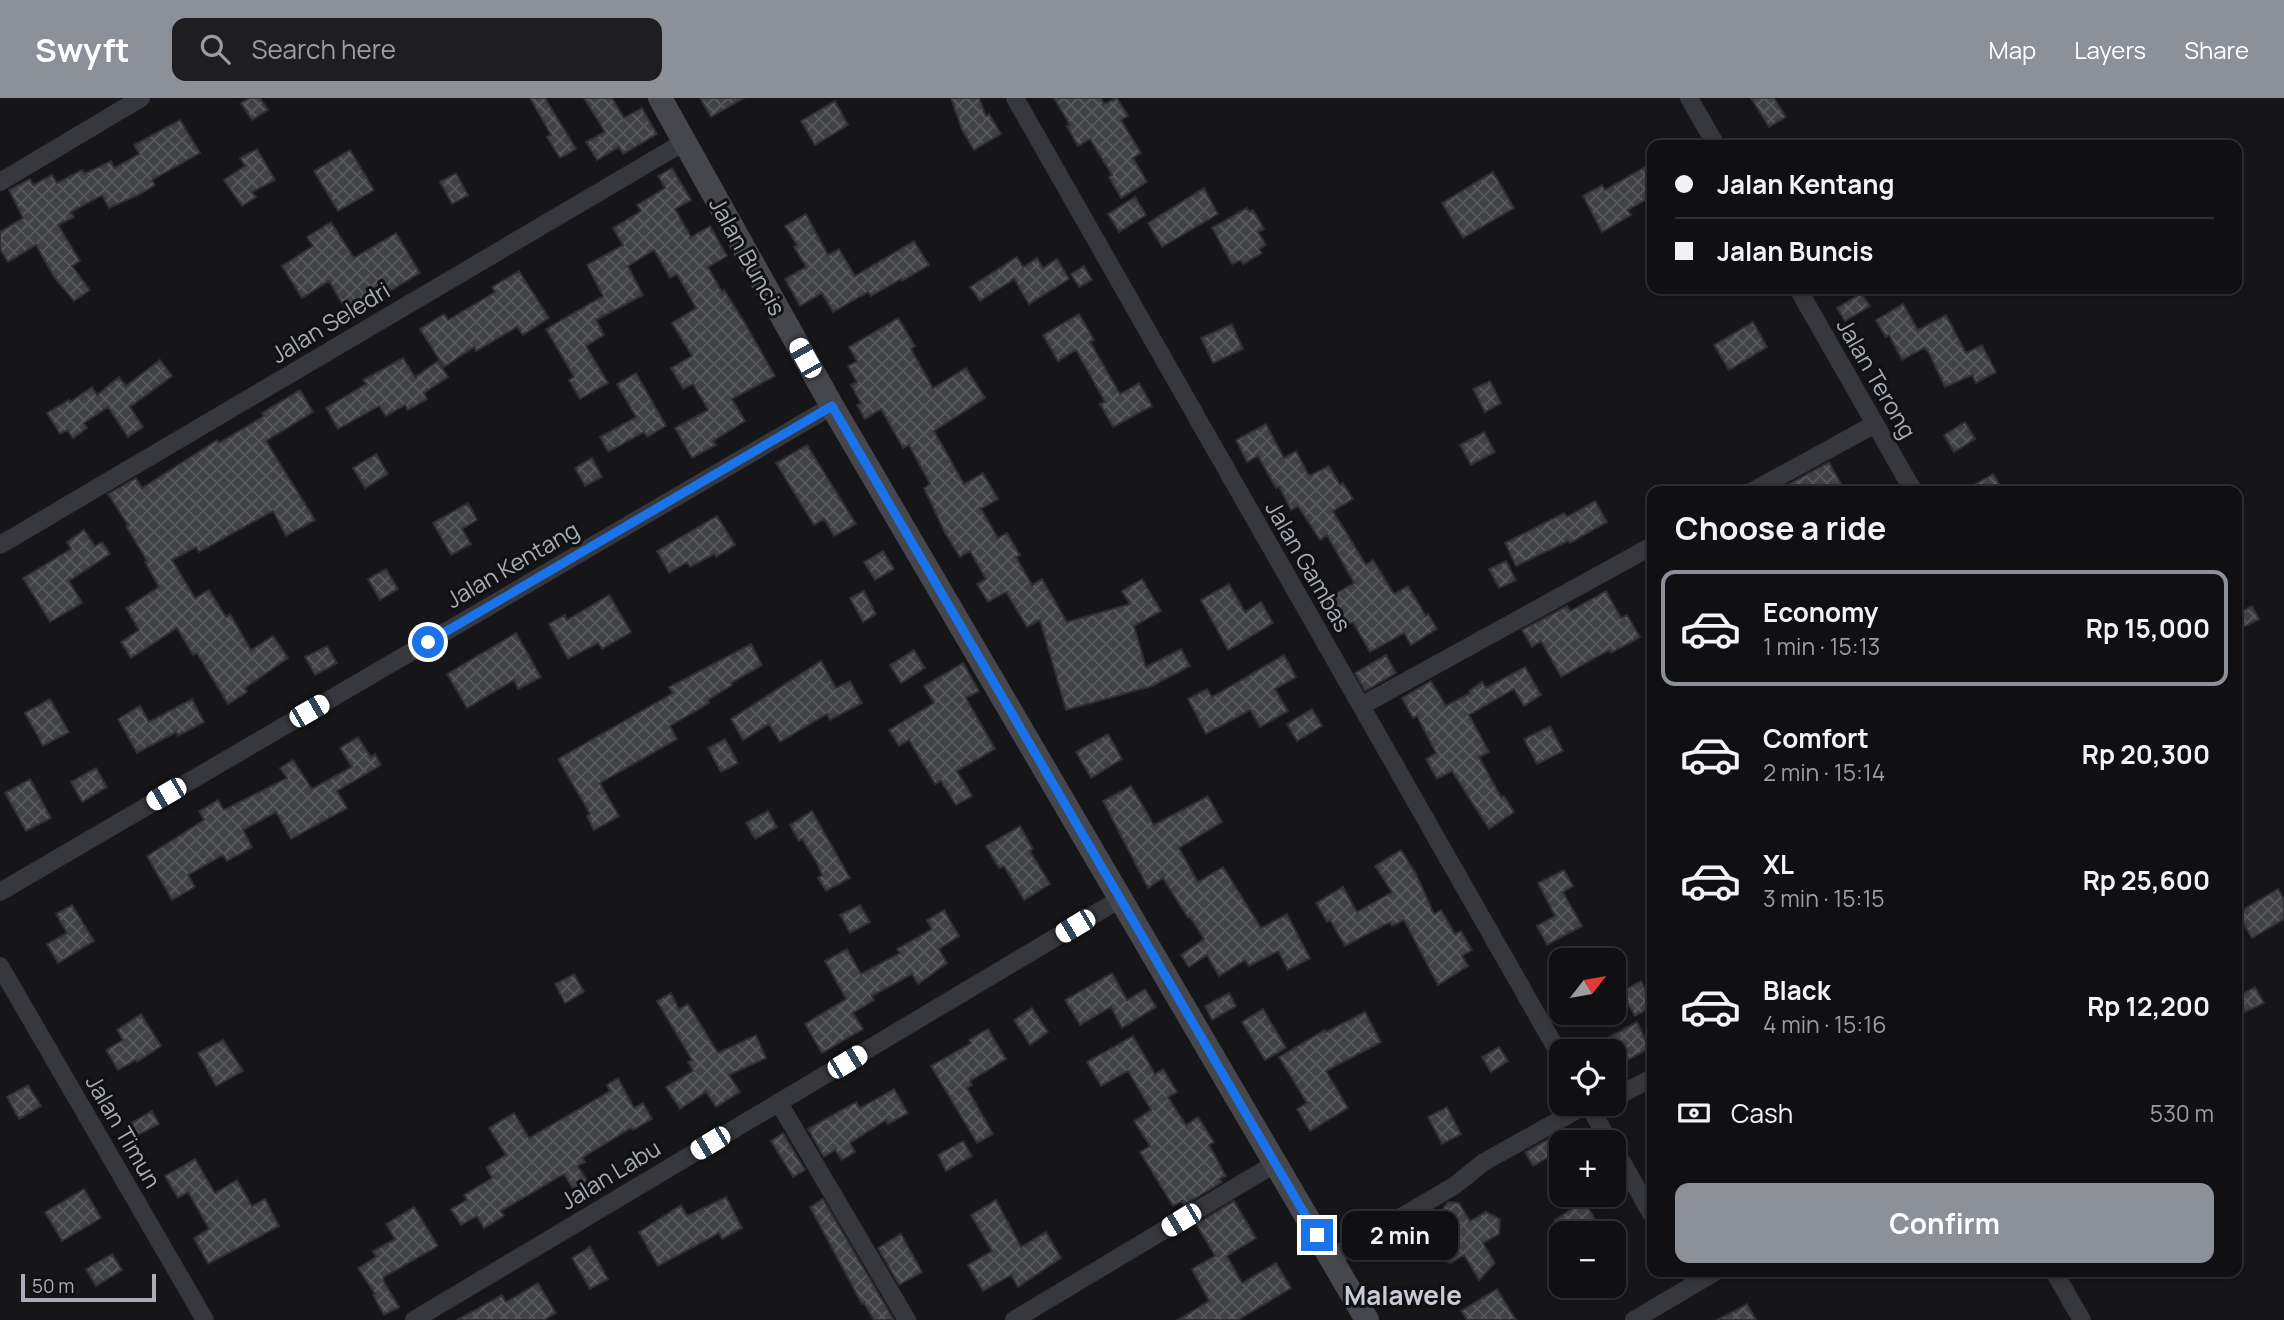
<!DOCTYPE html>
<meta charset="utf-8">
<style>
:root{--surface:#101012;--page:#1e1e20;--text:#f1f3f6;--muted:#9c9d9f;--line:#303032;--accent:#8c9099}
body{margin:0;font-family:Manrope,sans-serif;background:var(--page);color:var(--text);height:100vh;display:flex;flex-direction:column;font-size:26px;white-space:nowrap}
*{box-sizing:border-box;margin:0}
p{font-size:23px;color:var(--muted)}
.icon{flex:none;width:38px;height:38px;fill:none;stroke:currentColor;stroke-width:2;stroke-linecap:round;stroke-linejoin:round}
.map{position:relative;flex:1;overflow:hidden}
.sheet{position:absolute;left:1647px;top:388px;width:595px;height:791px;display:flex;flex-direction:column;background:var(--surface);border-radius:14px;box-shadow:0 4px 10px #0003,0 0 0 2px var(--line)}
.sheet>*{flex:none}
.hud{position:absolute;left:1647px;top:42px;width:595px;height:154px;border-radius:14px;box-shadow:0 4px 10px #0003,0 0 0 2px var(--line);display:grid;align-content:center;height:154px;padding:0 28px;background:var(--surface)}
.needle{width:46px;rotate:59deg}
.buttons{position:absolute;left:1549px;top:850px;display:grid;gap:14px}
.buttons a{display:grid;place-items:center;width:77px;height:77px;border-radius:14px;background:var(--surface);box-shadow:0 4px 10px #0003,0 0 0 2px var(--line);font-size:35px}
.scale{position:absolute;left:21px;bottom:18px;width:135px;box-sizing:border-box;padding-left:7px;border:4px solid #a8adb8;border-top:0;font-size:19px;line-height:24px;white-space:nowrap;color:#a8adb8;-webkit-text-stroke:5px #111113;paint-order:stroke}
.end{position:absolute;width:32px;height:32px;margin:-16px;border:9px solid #1a73e8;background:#fff;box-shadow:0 0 0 4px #fff}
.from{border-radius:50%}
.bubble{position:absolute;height:49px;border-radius:14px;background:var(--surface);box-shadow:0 4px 10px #0003,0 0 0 2px var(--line);font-size:23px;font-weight:700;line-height:49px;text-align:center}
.car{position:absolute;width:21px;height:42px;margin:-21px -10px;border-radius:9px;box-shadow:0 0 5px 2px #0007;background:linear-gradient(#fff 24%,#345 0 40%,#fff 0 76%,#345 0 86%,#fff 0)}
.hud b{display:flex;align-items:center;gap:24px;height:66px;font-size:26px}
.hud b+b{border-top:2px solid var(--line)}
.hud i{width:18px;height:18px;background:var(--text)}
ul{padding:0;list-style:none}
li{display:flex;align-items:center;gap:21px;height:116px;margin:0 14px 10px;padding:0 14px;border:4px solid transparent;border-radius:14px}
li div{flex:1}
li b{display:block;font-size:26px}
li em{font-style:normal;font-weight:700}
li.on{border-color:var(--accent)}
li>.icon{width:63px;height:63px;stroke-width:1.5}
h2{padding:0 28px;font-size:32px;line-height:84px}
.pay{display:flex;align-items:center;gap:18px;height:77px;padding:0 28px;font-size:26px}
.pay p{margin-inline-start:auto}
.button{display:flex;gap:14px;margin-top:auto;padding:14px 28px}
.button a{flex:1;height:80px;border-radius:14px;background:var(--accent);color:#fff;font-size:28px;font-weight:700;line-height:80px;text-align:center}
header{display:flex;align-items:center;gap:42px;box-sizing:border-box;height:98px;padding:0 35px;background:var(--accent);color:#fff}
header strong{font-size:33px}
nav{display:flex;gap:38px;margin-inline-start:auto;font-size:24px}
.search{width:490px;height:63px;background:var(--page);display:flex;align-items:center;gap:18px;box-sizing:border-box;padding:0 24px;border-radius:14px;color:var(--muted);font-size:26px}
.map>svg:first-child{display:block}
.building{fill:url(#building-cross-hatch);stroke:#303034;stroke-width:2}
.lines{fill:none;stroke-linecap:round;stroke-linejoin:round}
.street{stroke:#37383d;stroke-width:18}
.secondary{stroke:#45474d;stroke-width:24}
.route{stroke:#1a73e8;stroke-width:9}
.labels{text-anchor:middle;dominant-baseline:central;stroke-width:6;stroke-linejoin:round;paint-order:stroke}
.street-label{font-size:23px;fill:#a8adb8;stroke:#111113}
.quarter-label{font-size:26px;font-weight:bold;fill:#c9ccd4;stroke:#111113}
</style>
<header>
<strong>Swyft</strong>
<div class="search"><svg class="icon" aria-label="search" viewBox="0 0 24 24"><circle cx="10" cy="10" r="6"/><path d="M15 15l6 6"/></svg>Search here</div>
<nav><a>Map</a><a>Layers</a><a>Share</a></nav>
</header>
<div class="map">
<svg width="2284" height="1222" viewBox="0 0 2284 1222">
<defs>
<pattern id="building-cross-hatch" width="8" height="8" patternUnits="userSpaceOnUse" patternTransform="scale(1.75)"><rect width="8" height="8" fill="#404145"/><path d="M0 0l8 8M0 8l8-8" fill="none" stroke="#595a5e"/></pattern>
</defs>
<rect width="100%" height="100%" fill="#161618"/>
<!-- building -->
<path class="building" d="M250,0H260L268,12L252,22L241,5Z
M530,0H545L576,51L560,60L547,39L551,37Z
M584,0H612L624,20L642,10L657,36L623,56L619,49L597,62L586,44L605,34Z
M700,0H744L711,19Z
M951,0H979L986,18L989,16L1001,36L974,52L962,32Z
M1054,0H1101L1104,6L1117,0L1128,18L1121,22L1141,55L1133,60L1147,84L1121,100L1109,79L1112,77L1090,41L1078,48L1067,28L1070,27Z
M1751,0H1774L1786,19L1769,29Z
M835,3L848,27L815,47L801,23Z
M180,22L200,55L152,82L155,87L140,96L109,110L102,97L71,114L74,119L58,127L80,163L72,168L90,192L74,203L54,179L36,147L8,164L0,151V134L23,120L9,92L30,81L33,87L52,77L57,85L82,72L84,76L111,63L114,70L139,56L134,47Z
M257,51L275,82L252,94L256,99L242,108L224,82L245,68L240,60Z
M350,52L374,92L338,113L314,73Z
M1652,65V98L1628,112L1631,117L1602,134L1583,98L1602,87L1605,92Z
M672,70L691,102L675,111L691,139L710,128L727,158L708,169L722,194L724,192L743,222L775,278L732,301L745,323L713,343L716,347L692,360L675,330L708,312L693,286L683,291L671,270L692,258L672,225L696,210L677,176L670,180L654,152L628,168L643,197L596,222L604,237L586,248L608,285L580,301L569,282L574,279L546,231L603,198L587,167L623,147L613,130L641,113L637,107L665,90L658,78Z
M1493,74L1514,110L1463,140L1442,105Z
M456,75L468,97L452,106L440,84Z
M1204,90L1218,116L1162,149L1148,125Z
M1135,99L1146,117L1119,134L1108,116Z
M1247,110L1249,114L1253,112L1264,131L1258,134L1266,147L1259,151L1262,155L1243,166L1241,162L1232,166L1212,130Z
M806,116L828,157L839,151L855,178L914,143L929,167L902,183L901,181L871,198L868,194L833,214L822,195L800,208L785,181L806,169L794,149L797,147L785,128Z
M331,124L354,160L396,135L420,175L388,194L386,191L347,214L329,183L302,200L282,168L313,148L307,139Z
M1017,159L1023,169L1037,160L1043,170L1057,161L1069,181L1029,206L1014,181L980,203L970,189Z
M1084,168L1092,182L1079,189L1071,176Z
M519,173L549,220L523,237L517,229L476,253L474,249L444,269L420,231L444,216L448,222L495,194L492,189Z
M1861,195L1870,208L1845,223L1837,210Z
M1903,206L1918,232L1946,217L1966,255L1982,247L1996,274L1976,285L1972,277L1945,289L1929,255L1924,250L1902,262L1889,237L1886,239L1876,222Z
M1079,216L1094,242L1090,244L1120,296L1139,285L1152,308L1113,329L1100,306L1105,304L1076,252L1058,263L1043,237Z
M898,220L915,248L911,251L933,290L966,270L985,300L934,333L964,386L983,375L998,401L981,411L998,440L1007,435L1020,457L1016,459L1032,487L1042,481L1067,524L1130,506L1122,493L1142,481L1161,513L1134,528L1146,569L1181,551L1190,568L1152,588L1066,612L1040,522L1027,529L1006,494L988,504L977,486L986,481L970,453L960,459L945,435L924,390L930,386L909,347L903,350L881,311L865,321L857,307L861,305L851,287L857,284L848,268L857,263L849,249Z
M1753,224L1767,249L1729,272L1714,247Z
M1232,226L1243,251L1213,265L1201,240Z
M403,260L415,279L438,263L448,279L424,295L427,301L408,312L405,307L386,318L379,308L338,331L326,310L366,286L363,282Z
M160,262L172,278L130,309L143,329L128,339L108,309L84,325L87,330L73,340L67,332L60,336L47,315L69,302L70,304L92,289L97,297L119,279L126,288Z
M636,275L666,328L647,339L644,334L608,354L600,339L636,319L617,286Z
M1490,283L1501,305L1485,314L1473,291Z
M300,292L313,314L266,343L315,422L286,438L273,413L199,454L196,449L172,462L195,500L209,492L226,519L230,516L251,552L273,538L288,560L245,590L247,594L228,606L197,555L193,557L177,530L131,560L121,544L139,532L126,510L159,489L145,464L147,463L126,428L128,427L108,396L136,380L142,390L217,342L219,345L264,318L262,315Z
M1965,324L1975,341L1954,354L1944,337Z
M1266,326L1284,360L1296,353L1308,376L1311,377L1329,368L1340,387L1343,385L1353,401L1333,413L1366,467L1373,462L1394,496L1408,488L1426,518L1428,516L1437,531L1411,547L1404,535L1370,554L1353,524L1335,534L1327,519L1333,516L1325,502L1354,485L1327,437L1320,442L1298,408L1291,412L1279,388L1276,390L1258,358L1247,364L1236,342Z
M1484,334L1495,354L1471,367L1460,347Z
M807,347L856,426L834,438L824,421L814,427L776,365Z
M376,356L388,376L365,390L353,370Z
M592,360L602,379L585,388L575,370Z
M1829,364L1841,386L1828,394H1775Z
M1993,376L2004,394H1962Z
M1595,403L1607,424L1570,445L1568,443L1516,468L1505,445L1564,415L1567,419Z
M468,405L477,422L462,431L471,446L451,457L433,425Z
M717,418L735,447L716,459L714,456L690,469L687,464L669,475L657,453Z
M84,432L95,448L102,444L110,456L69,483L82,505L50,524L23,480L71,451L67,444Z
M883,453L894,471L875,482L864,464Z
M1506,463L1516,482L1499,490L1489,471Z
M386,471L398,491L380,502L368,481Z
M1229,486L1245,514L1261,504L1273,525L1228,552L1201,502Z
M864,493L876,516L863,524L850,500Z
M1606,493L1621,520L1627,517L1640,539L1611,555L1609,552L1561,579L1541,543L1532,549L1522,532L1567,508L1570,513Z
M609,497L631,534L602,551L598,545L568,561L549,526L565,517L567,522Z
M2252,508L2259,521L2244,529L2236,516Z
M516,535L541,579L518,591L514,582L467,610L447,576Z
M751,546L762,567L731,585L732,587L708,602L709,605L670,628L677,641L600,685L619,718L594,732L587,718L590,716L558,661L673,595L669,589Z
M327,548L337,565L315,577L305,559Z
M914,552L925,570L901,585L890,567Z
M1284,557L1296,579L1275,591L1288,613L1260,629L1250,612L1206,636L1188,601L1207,591L1212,599Z
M1386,557L1396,575L1365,593L1355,575Z
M821,563L836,590L850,583L862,605L830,622L827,616L780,644L769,626L743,642L731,621Z
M963,565L979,593L966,600L995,651L957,673L972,698L956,707L941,683L935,686L909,642L899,648L889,632L934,605L924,588Z
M1525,569L1541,597L1524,608L1514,591L1469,617L1489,654L1479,659L1501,699L1504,698L1514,714L1489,731L1452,673L1437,681L1426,661L1436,655L1417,618L1413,620L1402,600L1431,583L1446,608L1470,595L1469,593L1482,584L1486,590Z
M50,601L69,634L43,648L25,615Z
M192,601L204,624L178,638L176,634L137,655L118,621L140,608L149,624Z
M1312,611L1322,628L1297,643L1287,626Z
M1550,628L1563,653L1537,666L1524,641Z
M1108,636L1122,661L1091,680L1076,654Z
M358,639L371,659L375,656L381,667L337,693L347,710L291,741L276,714L243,732L252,749L227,763L223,757L188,777L195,789L172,802L147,758L204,722L199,713L218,702L224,712L287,680L280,670L293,662L312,691L352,669L340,650Z
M725,641L738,665L721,674L708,650Z
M96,670L107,689L82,704L71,684Z
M30,681L51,720L26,733L5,695Z
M1131,688L1154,727L1208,698L1222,724L1179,750L1198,784L1223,769L1261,830L1287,816L1310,860L1288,872L1278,853L1249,868L1245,862L1219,878L1207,857L1189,869L1181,857L1204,841L1190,819L1188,820L1163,780L1148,790L1103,703Z
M768,713L777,729L755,741L746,725Z
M812,713L850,780L826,793L818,780L822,777L817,765L802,741L799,743L790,727Z
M1020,728L1033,751L1030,753L1050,786L1024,802L1004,768L999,770L986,748Z
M1401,752L1416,776L1434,816L1441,812L1455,836L1461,833L1472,852L1462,858L1468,868L1438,887L1404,822L1392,828L1390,824L1345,848L1330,822L1327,824L1316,805L1343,789L1357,814L1392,794L1375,768Z
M1564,772L1573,788L1563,794L1582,828L1547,847L1537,828L1555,818L1538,785Z
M2278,791L2284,801V821L2252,840L2237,815Z
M72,807L94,843L58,865L47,846L67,835L56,816Z
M860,807L870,824L850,835L840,817Z
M944,812L959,838L939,851L947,865L918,886L912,876L872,898L874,902L853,915L863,931L822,955L805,926L846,901L825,863L847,851L861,876L900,855L897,851L932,831L927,822Z
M1112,875L1127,902L1145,891L1156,909L1122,930L1111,909L1080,927L1065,902Z
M574,876L584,894L565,905L555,886Z
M1641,883L1652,903V909L1635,918L1621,894Z
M2255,889L2264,905L2245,914L2237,899Z
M671,895L679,911L688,906L718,955L756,937L766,960L729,977L740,994L716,1009L706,994L680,1011L666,989L693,973L688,964L692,962L657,903Z
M1229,895L1236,908L1212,922L1205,908Z
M1032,910L1048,934L1030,947L1014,922Z
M1263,911L1286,950L1265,962L1242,924Z
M1365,914L1381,944L1326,973L1348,1010L1310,1033L1297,1011L1307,1005L1279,959L1325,932L1326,934Z
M141,916L161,948L137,964L136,962L118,972L106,952L123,942L117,932Z
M1637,924L1650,950L1622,965L1608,940Z
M988,931L1006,961L970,983L972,987L967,990L993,1036L977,1045L931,968L971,945L969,942Z
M1133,938L1155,976L1163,971L1177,994L1168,999L1186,1027L1198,1019L1214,1044L1209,1047L1226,1078L1220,1081L1222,1084L1184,1107L1182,1103L1173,1108L1140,1054L1150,1048L1134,1023L1151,1012L1128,973L1101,988L1087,964Z
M223,942L243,973L216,988L198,955Z
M1499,949L1508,963L1491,974L1482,959Z
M618,980L634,1010L643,1005L652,1021L633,1032L631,1030L582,1060L585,1064L578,1068L587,1083L573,1091L564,1076L501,1113L504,1118L484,1130L477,1118L461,1127L451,1111L467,1102L464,1097L492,1080L486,1069L506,1057L489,1030L514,1015L529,1040L610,993L607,987Z
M28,987L41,1008L19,1021L7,999Z
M894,991L908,1015L888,1026L886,1022L850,1045L855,1054L842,1062L835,1052L824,1059L808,1031L856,1004L860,1010Z
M1447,1009L1461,1036L1442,1046L1428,1019Z
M152,1013L159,1026L138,1037L131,1025Z
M783,1035L805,1072L793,1079L771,1043Z
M1549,1041L1557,1054L1533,1068L1525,1054Z
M963,1043L972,1058L946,1073L938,1057Z
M195,1061L215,1095L237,1082L252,1108L265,1101L279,1128L208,1166L194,1140L209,1131L188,1094L178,1100L165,1078Z
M84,1091L101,1120L62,1143L45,1114Z
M726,1099L742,1130L722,1141L719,1135L658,1168L639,1134L681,1107L687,1118Z
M823,1101L894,1222H874L864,1205L862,1206L810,1109Z
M996,1102L1021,1149L1046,1134L1061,1160L1018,1189L1011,1177L983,1193L968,1167L992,1153L971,1117Z
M1234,1103L1256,1140L1227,1158L1242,1185L1276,1165L1291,1190L1238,1222H1178L1209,1203L1192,1171L1215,1158L1196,1126Z
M1584,1103L1596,1123L1576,1136H1563L1555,1122Z
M1448,1104L1459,1105L1470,1123L1486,1114L1500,1121L1499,1136L1483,1145L1495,1165L1479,1182L1464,1157L1451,1165L1433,1160V1145L1451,1135L1439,1116Z
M414,1109L438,1148L384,1179L383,1182L399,1209L384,1217L373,1197L375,1196L358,1170L376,1159L373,1153L395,1141L386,1126Z
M901,1136L922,1174L899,1187L878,1150Z
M590,1149L608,1181L590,1191L572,1160Z
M112,1156L122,1172L96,1188L86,1171Z
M538,1185L556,1215L544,1222H457L502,1197L506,1204Z
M1497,1191L1516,1222H1467L1461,1213Z
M1747,1206L1756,1222H1717Z"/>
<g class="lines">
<!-- street -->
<path class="street" d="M1015,0L1561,959
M1689,0L1716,47
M0,84L141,0
M1798,191L1914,394
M1751,394L1875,326
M0,447L684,44
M1361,608L1652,448
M0,794L832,308
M0,868L205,1222
M1614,1000L1652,980
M779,1005L907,1222
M1588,1006L1610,1045
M1614,1050L1652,1117
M1331,1160L1454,1088L1484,1064L1588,1006
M2054,1174L2082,1222
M414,1222L1120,801
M1014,1222L1276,1065
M1634,1222L1715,1174"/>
<!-- secondary -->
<path class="secondary" d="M660,0L832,308L1367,1222"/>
</g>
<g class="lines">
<!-- route -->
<path class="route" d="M428,544L832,308L1317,1137"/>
</g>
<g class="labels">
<!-- street labels -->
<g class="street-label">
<text transform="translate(748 158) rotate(61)">Jalan Buncis</text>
<text transform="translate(330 224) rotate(-31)">Jalan Seledri</text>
<text transform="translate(1877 280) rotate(60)">Jalan Terong</text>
<text transform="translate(512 466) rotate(-30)">Jalan Kentang</text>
<text transform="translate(1309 468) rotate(60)">Jalan Gambas</text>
<text transform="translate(124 1033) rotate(60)">Jalan Timun</text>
<text transform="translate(610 1076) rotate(-31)">Jalan Labu</text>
</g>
<!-- quarter labels -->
<g class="quarter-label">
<text x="1403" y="1197">Malawele</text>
</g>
</g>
</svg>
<div class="buttons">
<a><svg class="needle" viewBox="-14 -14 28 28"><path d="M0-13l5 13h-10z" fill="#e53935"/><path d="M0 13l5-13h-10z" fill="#9c9d9f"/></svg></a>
<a><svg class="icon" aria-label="locate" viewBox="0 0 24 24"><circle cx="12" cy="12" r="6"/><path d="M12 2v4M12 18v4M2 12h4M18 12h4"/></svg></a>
<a>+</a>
<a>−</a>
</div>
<div class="scale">50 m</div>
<i class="end from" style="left:428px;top:544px"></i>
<i class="end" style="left:1317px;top:1137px"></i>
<div class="bubble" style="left:1342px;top:1113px;width:116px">2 min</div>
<i class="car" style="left:805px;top:260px;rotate:331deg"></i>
<i class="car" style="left:309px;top:613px;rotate:60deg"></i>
<i class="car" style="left:166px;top:696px;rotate:240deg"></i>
<i class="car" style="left:1075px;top:828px;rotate:239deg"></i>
<i class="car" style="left:847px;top:964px;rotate:59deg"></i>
<i class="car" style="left:710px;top:1045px;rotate:239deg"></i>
<i class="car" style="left:1181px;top:1122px;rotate:239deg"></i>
<div class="hud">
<b><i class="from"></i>Jalan Kentang</b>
<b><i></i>Jalan Buncis</b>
</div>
<section class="sheet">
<h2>Choose a ride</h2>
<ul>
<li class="on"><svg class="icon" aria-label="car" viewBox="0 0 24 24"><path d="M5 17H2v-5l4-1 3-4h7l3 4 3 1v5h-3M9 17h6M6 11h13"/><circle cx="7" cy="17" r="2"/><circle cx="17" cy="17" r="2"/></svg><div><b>Economy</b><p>1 min · 15:13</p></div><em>Rp 15,000</em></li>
<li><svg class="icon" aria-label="car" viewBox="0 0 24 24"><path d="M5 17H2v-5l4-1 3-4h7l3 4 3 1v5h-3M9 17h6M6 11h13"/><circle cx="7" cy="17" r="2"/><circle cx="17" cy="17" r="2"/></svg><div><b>Comfort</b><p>2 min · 15:14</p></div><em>Rp 20,300</em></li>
<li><svg class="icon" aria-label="car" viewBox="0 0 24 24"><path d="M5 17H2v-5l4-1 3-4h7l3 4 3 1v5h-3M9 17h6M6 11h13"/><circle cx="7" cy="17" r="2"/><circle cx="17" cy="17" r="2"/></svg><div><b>XL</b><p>3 min · 15:15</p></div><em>Rp 25,600</em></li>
<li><svg class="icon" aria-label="car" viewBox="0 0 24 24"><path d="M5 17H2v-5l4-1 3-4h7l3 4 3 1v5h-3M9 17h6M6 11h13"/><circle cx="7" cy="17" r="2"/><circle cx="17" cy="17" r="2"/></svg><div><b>Black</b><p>4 min · 15:16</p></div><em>Rp 12,200</em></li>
</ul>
<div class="pay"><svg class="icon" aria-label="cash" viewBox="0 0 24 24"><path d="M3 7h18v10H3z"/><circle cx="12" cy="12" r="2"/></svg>Cash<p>530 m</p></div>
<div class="button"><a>Confirm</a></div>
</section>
</div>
